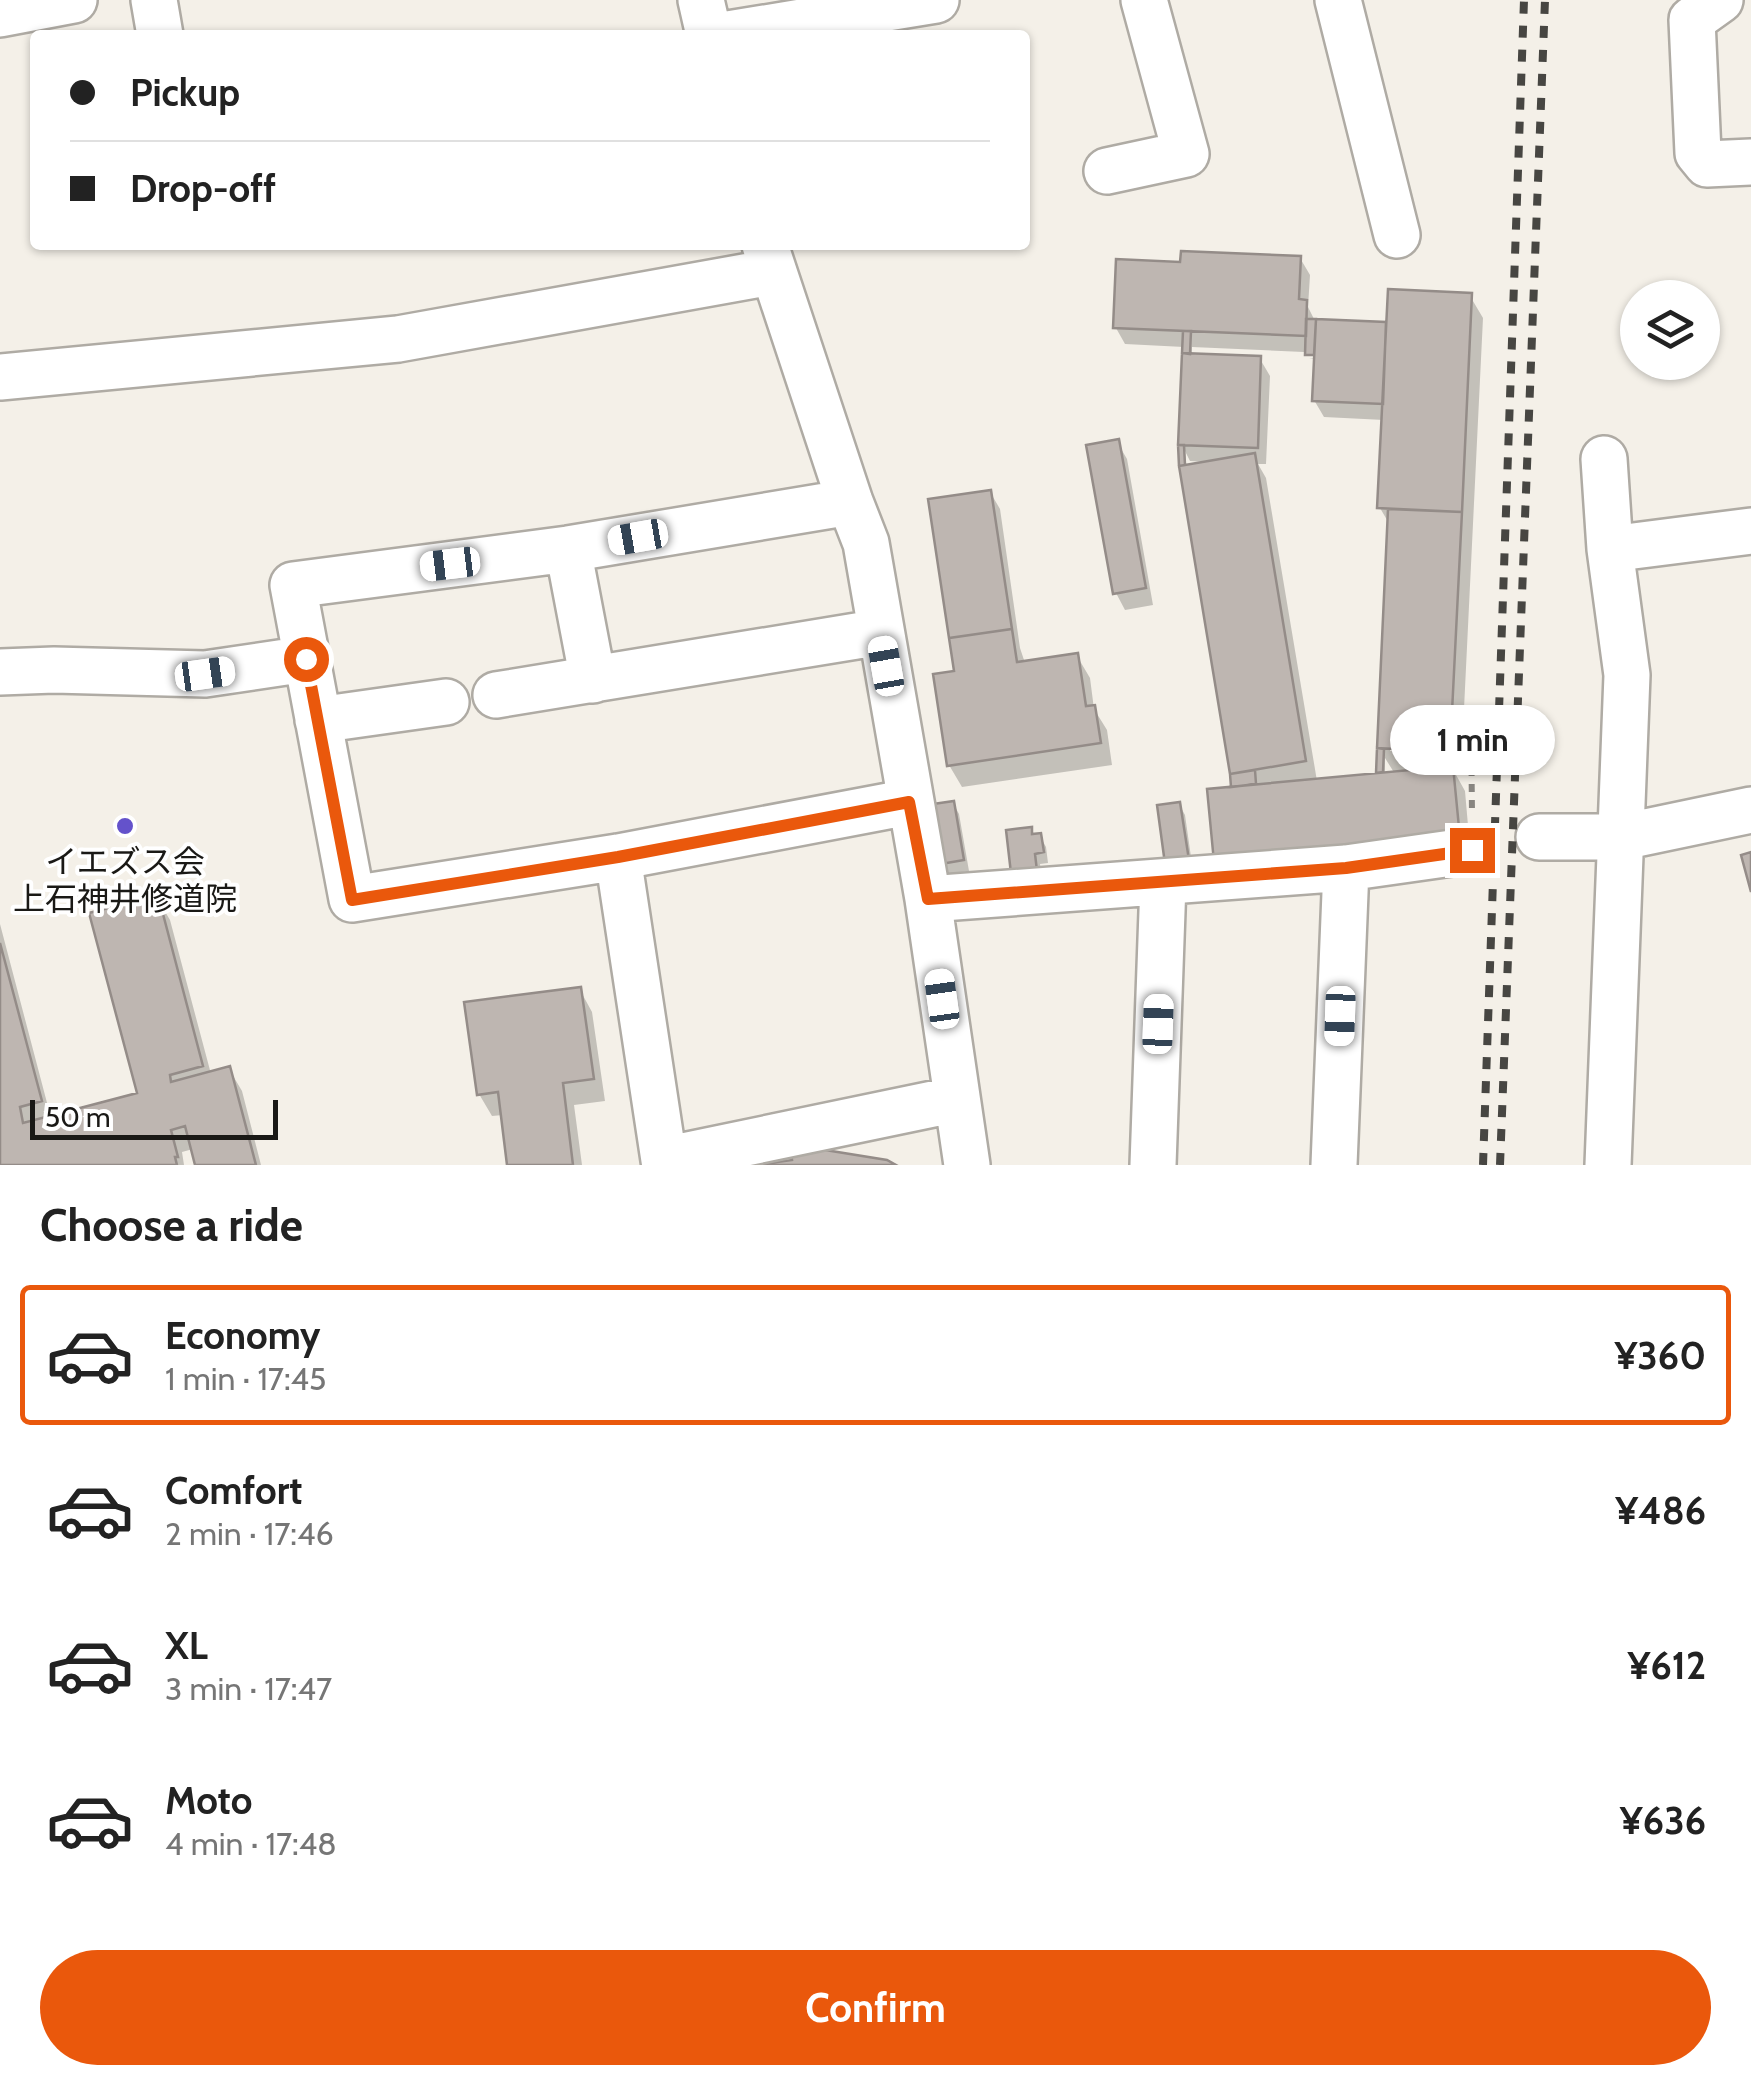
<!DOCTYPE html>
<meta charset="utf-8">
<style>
:root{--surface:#fff;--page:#f2f2f2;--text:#222;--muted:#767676;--line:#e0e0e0;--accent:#ea580c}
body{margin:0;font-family:Cabin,"Noto Sans JP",sans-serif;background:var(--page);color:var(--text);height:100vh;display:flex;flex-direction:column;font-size:38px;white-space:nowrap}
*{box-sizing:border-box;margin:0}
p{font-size:32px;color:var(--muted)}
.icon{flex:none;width:55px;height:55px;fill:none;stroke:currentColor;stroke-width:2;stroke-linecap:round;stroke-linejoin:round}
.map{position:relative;height:1165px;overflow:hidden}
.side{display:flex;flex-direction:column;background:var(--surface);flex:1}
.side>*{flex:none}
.top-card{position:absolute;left:30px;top:30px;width:1000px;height:220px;border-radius:10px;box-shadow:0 2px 8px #0004;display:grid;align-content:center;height:220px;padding:0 40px;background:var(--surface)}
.fabs{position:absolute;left:1620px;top:280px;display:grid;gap:20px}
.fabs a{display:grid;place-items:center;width:100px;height:100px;border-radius:50%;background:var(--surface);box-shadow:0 2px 8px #0004;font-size:50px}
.scale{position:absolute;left:30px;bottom:25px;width:248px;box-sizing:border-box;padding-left:10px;border:5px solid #1a1916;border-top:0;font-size:28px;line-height:35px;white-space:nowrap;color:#1a1916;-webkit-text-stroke:8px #fff;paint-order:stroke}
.end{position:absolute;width:45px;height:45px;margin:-22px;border:12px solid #ea580c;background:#fff;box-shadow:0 0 0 5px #fff}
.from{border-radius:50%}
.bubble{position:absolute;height:70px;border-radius:35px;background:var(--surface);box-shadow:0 2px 8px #0004;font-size:32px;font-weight:700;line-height:70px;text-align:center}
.car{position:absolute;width:30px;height:60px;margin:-30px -15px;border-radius:12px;box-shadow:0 0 8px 2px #0007;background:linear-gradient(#fff 24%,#345 0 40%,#fff 0 76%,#345 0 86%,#fff 0)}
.top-card b{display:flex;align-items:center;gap:35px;height:95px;font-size:38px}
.top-card b+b{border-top:2px solid var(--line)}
.top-card i{width:25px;height:25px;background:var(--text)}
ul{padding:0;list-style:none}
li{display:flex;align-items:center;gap:30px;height:140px;margin:0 20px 15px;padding:0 20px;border:5px solid transparent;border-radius:10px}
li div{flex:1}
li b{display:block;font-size:38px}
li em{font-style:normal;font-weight:700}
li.on{border-color:var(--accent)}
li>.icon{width:90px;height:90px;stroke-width:1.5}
h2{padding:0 40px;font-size:45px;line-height:120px}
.primary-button{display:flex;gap:20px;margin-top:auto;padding:20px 40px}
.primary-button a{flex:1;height:115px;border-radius:60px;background:var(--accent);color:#fff;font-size:40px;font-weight:700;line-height:115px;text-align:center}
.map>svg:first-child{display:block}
.shadow{fill:#0003;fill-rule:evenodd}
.building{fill:#beb6b1;stroke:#948c88;stroke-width:2.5}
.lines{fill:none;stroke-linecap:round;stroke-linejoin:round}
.minor-casing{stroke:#afaba4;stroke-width:50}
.path{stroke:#888580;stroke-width:6;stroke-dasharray:8 8;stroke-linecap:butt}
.minor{stroke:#fff;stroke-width:45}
.rail{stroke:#474642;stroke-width:8;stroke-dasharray:12 12;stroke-linecap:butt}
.route{stroke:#ea580c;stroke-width:12}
.poi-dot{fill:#6452cb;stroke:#fff;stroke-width:4}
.labels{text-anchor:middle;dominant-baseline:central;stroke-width:8;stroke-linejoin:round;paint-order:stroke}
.poi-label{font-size:32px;fill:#1a1916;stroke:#fff}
</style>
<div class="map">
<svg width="1751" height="1165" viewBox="0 0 1751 1165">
<rect width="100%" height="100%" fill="#f4f0e8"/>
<!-- shadow -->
<path class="shadow" d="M1300,258L1310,275L1308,307L1315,321L1389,325L1470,296L1483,318L1462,750L1390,746V751L1462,755V751L1461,773H1455L1465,791L1471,860L1233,789V774L1181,466L1184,347L1125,344L1116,328L1183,264ZM1192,347L1326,353V358H1309L1316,359L1314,400L1324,417L1384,420L1380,508L1390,525L1378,775L1317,781L1266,478L1258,464H1266L1270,376L1260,359L1192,356ZM1185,451L1190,461L1206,462L1186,468ZM1385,758L1395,774L1385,775Z
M1117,442L1127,459L1153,605L1125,610L1116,593Z
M990,492L1000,509L1020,648L1025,663L1077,656L1090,678L1094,709L1107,730L1112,765L962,787L949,765L957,673Z
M953,803L959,814L969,871L944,875L928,807Z
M1179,804L1185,815L1193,871L1160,807Z
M1031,829L1035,837L1040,836L1046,847L1048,863L1040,864L1043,889L1021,892Z
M157,898L170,920L211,1074L229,1069L242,1091L261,1165H197L193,1149L182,1152L184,1165H0V924L51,1118L140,1095Z
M580,990L592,1012L605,1101L574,1105L582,1165H510L503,1115L492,1116L479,1094Z"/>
<!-- building -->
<path class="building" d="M1181,251L1301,256L1299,299L1307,300L1306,336L1113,328L1116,259L1180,262Z
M1388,289L1472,293L1462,512L1377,508Z
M1306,319H1316L1314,355H1305Z
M1316,319L1386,322L1383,404L1312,401Z
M1183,331H1191L1190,354L1182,353Z
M1182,353L1261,356L1258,448L1178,445Z
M1119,439L1146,588L1113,594L1086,445Z
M1178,445H1184L1185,465L1179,466Z
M1255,453L1306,761L1230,774L1179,466Z
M991,490L1012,629L949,638L928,499Z
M1388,509L1462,512L1450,752L1377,748Z
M1012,629L1017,662L1078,653L1086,706L1095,705L1101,743L947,766L933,674L954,671L949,638Z
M1377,748L1384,749L1383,772L1376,773Z
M1453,766L1460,838L1214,862L1207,789Z
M1255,770L1256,784L1231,787L1230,774Z
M954,801L964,860L935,865L926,805Z
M1180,802L1189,860L1165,864L1157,805Z
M1032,827V834L1041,833L1044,852L1035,854L1038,879L1012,882L1006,830Z
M1751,852V892L1741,855Z
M158,895L203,1066L170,1075L171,1082L230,1066L256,1165H195L185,1126L171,1130L178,1157H175L177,1165H0V943L42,1101L20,1107L23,1123L137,1093L89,913Z
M581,987L594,1079L563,1083L573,1165H507L498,1092L477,1095L464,1002Z
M819,1149L887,1160L896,1165H756L792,1160L791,1153Z"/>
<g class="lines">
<defs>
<path id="minor" d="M154,0L160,35
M701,0L709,35
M1338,0L1397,235
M1720,0L1692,20L1698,153L1707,164L1751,162
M0,14L74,0
M722,35L936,0
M1107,171L1186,154L1144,0
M765,245L850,502L866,543L928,899L967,1165
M0,377L398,339L772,272
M1604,459L1610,549L1627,675L1608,1165
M850,502L568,549L293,585L352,899L618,857L909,802
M568,549L593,680
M1610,549L1751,531
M0,672L54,670L205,674L306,659
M496,695L881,632
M318,720L446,702
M1539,837H1622L1751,810
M618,857L664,1160L957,1099
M928,899L1346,868L1473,850
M1153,1165L1163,883
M1334,1165L1346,868"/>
</defs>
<!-- minor casing -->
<use href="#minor" class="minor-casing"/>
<!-- path -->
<path class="path" d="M1471,720L1472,814"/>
<!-- minor -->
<use href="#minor" class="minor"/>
<!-- rail -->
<path class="rail" d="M1483,1165L1524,0
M1500,1165L1545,0"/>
</g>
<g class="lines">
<!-- route -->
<path class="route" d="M306,659L352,900L618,857L909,802L928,899L1346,868L1472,850"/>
</g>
<!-- markers -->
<circle class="poi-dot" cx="125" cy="826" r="10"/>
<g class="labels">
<!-- poi labels -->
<g class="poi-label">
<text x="125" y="861">イエズス会<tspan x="125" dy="37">上石神井修道院</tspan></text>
</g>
</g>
</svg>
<div class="fabs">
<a><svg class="icon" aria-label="layers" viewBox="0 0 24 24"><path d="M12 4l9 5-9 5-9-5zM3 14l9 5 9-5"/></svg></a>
</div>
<div class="scale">50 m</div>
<i class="end from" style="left:306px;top:659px"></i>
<i class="end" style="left:1472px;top:850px"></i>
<div class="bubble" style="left:1390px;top:705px;width:165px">1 min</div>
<i class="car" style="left:638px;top:537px;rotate:260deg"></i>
<i class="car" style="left:450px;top:564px;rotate:263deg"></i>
<i class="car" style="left:886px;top:666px;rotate:350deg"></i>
<i class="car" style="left:205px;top:674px;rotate:82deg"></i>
<i class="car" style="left:942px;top:999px;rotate:352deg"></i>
<i class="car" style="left:1340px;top:1016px;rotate:182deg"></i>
<i class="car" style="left:1158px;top:1024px;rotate:2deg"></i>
<div class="top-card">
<b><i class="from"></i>Pickup</b>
<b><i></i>Drop-off</b>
</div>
</div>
<section class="side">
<h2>Choose a ride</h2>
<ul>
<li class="on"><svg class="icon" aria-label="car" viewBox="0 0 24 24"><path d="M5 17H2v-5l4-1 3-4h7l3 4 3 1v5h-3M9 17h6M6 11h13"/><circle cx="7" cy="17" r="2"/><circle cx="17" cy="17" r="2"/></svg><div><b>Economy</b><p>1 min · 17:45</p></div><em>¥360</em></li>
<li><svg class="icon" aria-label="car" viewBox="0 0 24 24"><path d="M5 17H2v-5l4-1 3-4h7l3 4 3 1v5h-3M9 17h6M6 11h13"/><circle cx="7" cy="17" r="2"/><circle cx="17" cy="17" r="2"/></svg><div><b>Comfort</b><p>2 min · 17:46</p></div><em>¥486</em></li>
<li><svg class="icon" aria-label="car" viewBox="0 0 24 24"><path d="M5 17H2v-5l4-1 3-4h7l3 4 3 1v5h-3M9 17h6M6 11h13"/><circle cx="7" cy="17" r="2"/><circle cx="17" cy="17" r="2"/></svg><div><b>XL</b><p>3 min · 17:47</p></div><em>¥612</em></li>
<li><svg class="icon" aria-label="car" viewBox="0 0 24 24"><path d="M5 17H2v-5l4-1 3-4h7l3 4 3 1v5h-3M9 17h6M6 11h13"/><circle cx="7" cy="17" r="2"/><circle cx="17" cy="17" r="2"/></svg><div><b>Moto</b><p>4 min · 17:48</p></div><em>¥636</em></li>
</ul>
<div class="primary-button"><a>Confirm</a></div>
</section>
